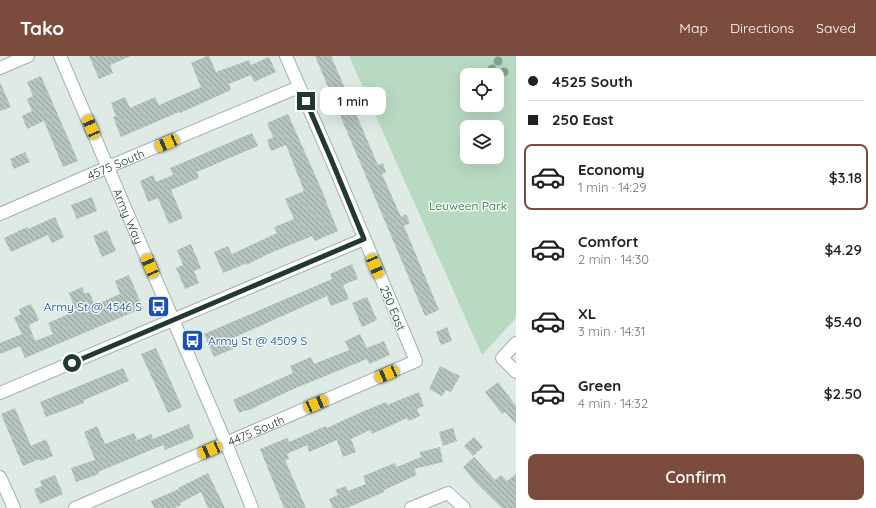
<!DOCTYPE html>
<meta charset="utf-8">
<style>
:root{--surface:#fff;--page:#f6f6f6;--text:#202124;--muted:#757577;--line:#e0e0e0;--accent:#7b4c3d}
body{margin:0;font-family:Quicksand,sans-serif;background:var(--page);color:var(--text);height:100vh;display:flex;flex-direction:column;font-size:15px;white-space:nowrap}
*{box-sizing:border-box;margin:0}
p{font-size:13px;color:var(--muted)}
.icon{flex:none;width:22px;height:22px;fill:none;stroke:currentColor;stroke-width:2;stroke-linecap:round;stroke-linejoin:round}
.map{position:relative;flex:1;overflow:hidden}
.side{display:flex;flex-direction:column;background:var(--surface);width:360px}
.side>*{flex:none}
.hud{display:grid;align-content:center;height:88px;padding:0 12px;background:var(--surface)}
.fabs{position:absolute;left:460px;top:12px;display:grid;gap:8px}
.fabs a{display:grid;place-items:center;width:44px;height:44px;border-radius:8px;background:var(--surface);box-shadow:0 4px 16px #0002;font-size:20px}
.end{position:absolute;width:18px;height:18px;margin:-9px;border:5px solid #213933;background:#fff;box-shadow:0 0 0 2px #fff}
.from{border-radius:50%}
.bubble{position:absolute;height:28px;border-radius:8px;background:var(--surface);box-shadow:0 4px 16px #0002;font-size:13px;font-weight:600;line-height:28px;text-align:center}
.car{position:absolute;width:12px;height:24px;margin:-12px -6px;border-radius:5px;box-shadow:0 0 3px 1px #0007;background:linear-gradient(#f5c518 24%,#345 0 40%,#f5c518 0 76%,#345 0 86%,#f5c518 0)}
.hud b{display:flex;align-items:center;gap:14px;height:38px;font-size:15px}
.hud b+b{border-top:1px solid var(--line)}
.hud i{width:10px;height:10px;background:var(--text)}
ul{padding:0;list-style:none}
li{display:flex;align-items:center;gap:12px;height:66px;margin:0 8px 6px;padding:0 4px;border:2px solid transparent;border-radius:8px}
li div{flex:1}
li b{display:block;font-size:15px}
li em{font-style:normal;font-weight:600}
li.selected{border-color:var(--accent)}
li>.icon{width:36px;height:36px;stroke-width:1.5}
.cta{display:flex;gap:8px;margin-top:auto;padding:8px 12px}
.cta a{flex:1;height:46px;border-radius:8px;background:var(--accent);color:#fff;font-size:16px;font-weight:600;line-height:46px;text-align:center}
header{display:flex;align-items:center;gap:24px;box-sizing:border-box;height:56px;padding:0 20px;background:var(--accent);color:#fff}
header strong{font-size:19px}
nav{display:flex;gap:22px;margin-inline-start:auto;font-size:14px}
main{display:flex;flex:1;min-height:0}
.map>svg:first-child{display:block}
.park{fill:#b9dac2;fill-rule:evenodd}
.building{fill:url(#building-back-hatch)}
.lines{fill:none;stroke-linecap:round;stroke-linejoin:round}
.minor-casing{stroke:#a2b1ac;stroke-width:14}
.minor{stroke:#fff;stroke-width:12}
.tree{fill:#7da58e}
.route{stroke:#213933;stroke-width:5}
.labels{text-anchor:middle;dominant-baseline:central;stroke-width:3;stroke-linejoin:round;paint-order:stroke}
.street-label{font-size:12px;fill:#213933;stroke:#eff7f3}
.park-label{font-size:12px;fill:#2d6d47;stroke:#eff7f3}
.transit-label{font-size:12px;fill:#164399;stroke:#eff7f3;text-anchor:end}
</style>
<header>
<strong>Tako</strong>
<nav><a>Map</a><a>Directions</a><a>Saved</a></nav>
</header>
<main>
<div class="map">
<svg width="516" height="452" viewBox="0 0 516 452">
<defs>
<pattern id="building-back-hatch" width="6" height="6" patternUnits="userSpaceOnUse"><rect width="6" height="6" fill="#b5c4be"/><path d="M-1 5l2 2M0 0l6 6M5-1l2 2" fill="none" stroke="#93a09b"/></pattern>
</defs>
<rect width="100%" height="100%" fill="#dfeae5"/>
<!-- park -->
<path class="park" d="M349,0H516V262L482,299ZM467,19H497V49H467ZM467,71H497V101H467Z"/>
<!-- building -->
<path class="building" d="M89,0H131L110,9L113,17L99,23Z
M207,0H209L216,16L249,4L251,9L269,1L276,16L254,26L251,19L229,28L231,34L180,57L179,56L121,81L113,61L116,60L111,47L125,41L130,52L155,41L159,49L201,31L191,7Z
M315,0H331L334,7L378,109L383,107L386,116L382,118L401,161L406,158L410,167L404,170L439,254L425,260Z
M41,20L78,105L63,111L44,65L27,73L22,60L32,55L27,43L33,40L27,26Z
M0,26L11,51L0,55Z
M288,58L327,146H326L338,175L315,185L312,180L268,198L246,209L245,208L223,217L214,196L228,190L232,198L277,177L274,171L294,163L285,143L304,135L286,89L271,95L267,84L273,81L267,67Z
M252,77L258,90L197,116L199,122L171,134L183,162L169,168L158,142L148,146L140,125L153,119L156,126L173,119L170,112Z
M25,96L30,106L14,113L10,103Z
M92,141L97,155L77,163L71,149Z
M55,161L64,181L52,187L48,179L11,196L4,182L27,171L28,173Z
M107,174L116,195L102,201L93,180Z
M191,188L201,212L194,215L199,227L185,233L176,212L183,209L177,194Z
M352,208L358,223L343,229L349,243L331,250L327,240L231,283L235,292L214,301L204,278L332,223L330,218Z
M129,219L143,252L25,302L20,290L0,298V287L22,278L14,262L21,258L19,253L31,248L39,264L29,269L35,285L53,278L48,267L76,255L69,237L82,231L85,238L89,236L95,249L120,238L115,225Z
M367,241L377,264L362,271L352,247Z
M447,271L452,285L441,289L436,276Z
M360,278L367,292L384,285L390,299L369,308L367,303L291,334L247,355L246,354L239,357L233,344L293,317L290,310L311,301L314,308L349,294L345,285Z
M156,292L182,351L168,357L141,298Z
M440,310L460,320L451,336L446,334L442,340L429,333Z
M123,312L129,325L84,344V347L46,361L40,346Z
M498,326L516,350V368L505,356L502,358L485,336Z
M419,336L424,350L417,353L420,360L408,365L407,362L372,378L370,374L351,383L356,396L343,401L337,384L309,396L307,389L287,398L289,403L285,404L306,452H284L260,393L287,382L289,386L326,370L327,372L357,358L386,346L387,349Z
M15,352L31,390L46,383L53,400L40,405L39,403L23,410L1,358Z
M189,368L194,382L165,394L163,389L98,416L99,418L76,426L71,412L95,404L84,376L97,370L105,388L134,377L137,384L151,378L153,383Z
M453,372L457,385L443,390L439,376Z
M474,381L483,391L473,400L464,390Z
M440,391L443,406L414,413L417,419L384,434V436L347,452H333L329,443L338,439L335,434L346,430L348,435L366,428L363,420L395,407L397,411L421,401L420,396Z
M474,401L495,424L501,419L507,425L516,418V452H502L476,427L463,411Z
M208,417L225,452H208L201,436L180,447L181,449L174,452H154L151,445L179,433L178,432Z
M55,419L63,438L40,448L34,433L42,430L40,425Z"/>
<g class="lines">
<defs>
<g id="minor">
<path id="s1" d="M60,0L226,387L252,452"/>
<path d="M0,12L28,0"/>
<path id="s2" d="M0,158L108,111L299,31"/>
<path d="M516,287L502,302L516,316"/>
<path d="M0,337L364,183"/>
<path d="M0,421L14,452"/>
<path id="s3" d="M75,452L416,305L331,103L286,0"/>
<path d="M411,452L448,437L464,452"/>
</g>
</defs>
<!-- minor casing -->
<use href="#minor" class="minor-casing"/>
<!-- minor -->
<use href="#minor" class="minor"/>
</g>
<!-- trees -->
<g class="tree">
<circle cx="498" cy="5" r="4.5"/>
<circle cx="492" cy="13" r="4.5"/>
<circle cx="504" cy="16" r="4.5"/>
</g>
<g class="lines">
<!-- route -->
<path class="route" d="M72,307L364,183L331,103L306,45"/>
</g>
<!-- icons -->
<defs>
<symbol id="bus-square" viewBox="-11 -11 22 22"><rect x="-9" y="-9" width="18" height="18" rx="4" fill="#1a4fb4" stroke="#eff7f3"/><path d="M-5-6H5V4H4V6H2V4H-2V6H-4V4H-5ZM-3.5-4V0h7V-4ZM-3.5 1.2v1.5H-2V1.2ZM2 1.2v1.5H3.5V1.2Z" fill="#fff"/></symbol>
</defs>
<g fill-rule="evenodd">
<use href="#bus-square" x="146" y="238" width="25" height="25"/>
<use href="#bus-square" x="180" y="272" width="25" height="25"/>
</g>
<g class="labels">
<!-- street labels -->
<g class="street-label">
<text stroke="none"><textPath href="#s2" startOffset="126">4575 South</textPath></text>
<text stroke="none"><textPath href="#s1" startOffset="174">Army Way</textPath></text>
<text transform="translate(393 252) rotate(67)">250 East</text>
<text stroke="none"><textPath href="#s3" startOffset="197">4475 South</textPath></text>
</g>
<!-- park labels -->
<g class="park-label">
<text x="468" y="149">Leuween Park</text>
</g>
<!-- transit labels -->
<g class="transit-label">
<text x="142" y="250">Army St @ 4546 S</text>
<text x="208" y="284" text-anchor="start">Army St @ 4509 S</text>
</g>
</g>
</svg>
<div class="fabs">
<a><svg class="icon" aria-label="locate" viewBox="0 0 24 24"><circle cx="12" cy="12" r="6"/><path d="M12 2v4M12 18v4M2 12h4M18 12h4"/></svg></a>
<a><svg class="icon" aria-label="layers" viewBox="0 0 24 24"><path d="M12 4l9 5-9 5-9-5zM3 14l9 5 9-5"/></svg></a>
</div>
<i class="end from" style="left:72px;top:307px"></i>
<i class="end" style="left:306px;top:45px"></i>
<div class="bubble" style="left:320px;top:31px;width:66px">1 min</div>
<i class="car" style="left:91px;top:71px;rotate:337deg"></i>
<i class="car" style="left:167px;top:87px;rotate:247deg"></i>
<i class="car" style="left:150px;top:210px;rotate:337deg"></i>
<i class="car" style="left:375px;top:210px;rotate:157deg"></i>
<i class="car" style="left:387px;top:318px;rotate:247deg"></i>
<i class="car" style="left:316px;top:348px;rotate:67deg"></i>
<i class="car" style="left:210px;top:394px;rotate:247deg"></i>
</div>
<section class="side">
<div class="hud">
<b><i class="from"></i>4525 South</b>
<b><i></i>250 East</b>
</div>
<ul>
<li class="selected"><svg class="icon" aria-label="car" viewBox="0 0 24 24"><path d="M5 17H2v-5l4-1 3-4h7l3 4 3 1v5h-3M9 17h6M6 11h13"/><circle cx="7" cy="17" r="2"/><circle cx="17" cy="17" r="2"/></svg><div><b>Economy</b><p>1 min · 14:29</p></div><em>$3.18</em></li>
<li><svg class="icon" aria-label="car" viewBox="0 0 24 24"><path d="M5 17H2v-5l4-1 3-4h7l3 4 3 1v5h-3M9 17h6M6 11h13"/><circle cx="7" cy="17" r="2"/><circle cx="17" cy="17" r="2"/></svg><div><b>Comfort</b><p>2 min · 14:30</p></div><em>$4.29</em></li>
<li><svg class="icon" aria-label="car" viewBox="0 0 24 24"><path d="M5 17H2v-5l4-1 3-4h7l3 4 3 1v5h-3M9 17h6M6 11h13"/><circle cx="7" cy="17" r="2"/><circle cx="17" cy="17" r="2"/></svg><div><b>XL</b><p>3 min · 14:31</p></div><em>$5.40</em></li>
<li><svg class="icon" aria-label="car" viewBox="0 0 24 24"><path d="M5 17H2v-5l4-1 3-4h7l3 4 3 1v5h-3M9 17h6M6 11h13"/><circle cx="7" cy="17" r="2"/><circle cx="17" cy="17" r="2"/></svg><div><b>Green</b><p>4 min · 14:32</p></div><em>$2.50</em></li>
</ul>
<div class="cta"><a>Confirm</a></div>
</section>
</main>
